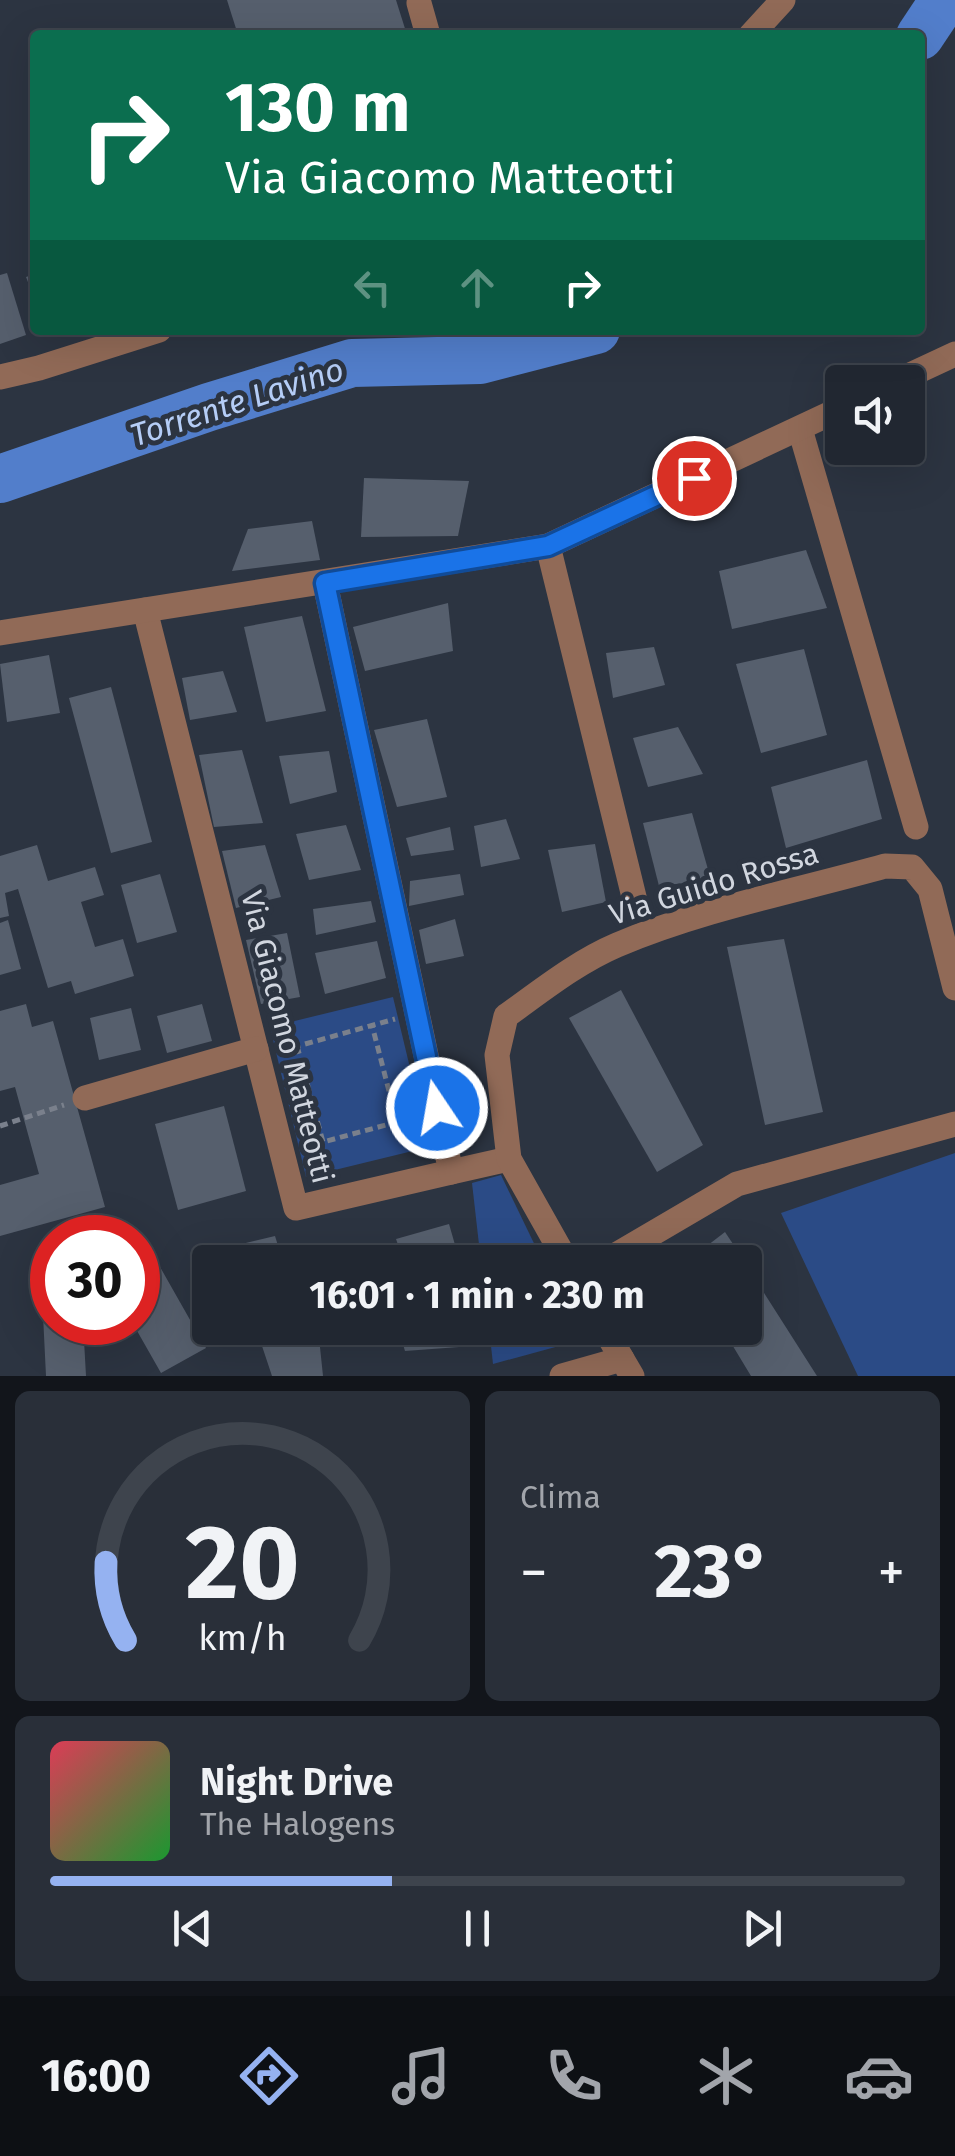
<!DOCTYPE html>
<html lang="it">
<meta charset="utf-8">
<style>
:root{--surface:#212731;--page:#292f39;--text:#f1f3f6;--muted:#a2a5ab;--line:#3e444d;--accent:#95b2f1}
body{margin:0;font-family:"Fira Sans",sans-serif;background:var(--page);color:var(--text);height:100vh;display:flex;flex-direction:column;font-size:38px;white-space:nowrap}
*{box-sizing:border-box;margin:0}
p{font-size:32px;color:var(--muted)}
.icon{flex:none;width:55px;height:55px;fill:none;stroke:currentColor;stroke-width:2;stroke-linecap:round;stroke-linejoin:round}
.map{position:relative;height:1376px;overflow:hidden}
.details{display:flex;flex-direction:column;gap:15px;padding:15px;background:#12151b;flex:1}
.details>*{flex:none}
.hud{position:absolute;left:30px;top:30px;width:895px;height:305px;border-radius:10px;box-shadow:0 10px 40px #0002,0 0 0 2px var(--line);background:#0b6e4f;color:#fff;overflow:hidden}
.controls{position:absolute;left:825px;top:365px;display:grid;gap:20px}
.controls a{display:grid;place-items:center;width:100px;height:100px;border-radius:10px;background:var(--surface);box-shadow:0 10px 40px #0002,0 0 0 2px var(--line);font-size:50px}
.speed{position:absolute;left:30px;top:1215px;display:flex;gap:20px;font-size:50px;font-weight:700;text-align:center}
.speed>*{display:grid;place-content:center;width:130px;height:130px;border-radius:50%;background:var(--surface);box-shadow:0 10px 40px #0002,0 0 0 2px var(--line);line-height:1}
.speed .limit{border:15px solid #d22;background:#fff;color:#111}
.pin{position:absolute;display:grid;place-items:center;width:85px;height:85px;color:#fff;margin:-42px;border:5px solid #fff;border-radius:50%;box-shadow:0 2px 10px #0007}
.me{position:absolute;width:110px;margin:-55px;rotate:348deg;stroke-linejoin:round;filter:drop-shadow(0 0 8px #0008)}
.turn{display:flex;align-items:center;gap:35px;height:210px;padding:0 30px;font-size:45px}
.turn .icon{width:130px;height:130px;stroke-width:2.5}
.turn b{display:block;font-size:70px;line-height:85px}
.lanes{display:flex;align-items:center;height:95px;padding:0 30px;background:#0003;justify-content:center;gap:50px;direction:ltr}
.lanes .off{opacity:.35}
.big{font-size:75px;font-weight:700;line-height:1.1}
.details .widget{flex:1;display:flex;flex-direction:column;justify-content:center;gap:15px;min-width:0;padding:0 35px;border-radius:15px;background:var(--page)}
.details .dial{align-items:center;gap:0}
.dial svg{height:260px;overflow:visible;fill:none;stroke:var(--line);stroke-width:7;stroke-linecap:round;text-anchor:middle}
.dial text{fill:var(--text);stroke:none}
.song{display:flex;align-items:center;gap:30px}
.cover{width:120px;height:120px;border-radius:15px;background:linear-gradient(135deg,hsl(350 70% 55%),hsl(130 70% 35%))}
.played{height:10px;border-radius:5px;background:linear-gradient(90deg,var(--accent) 40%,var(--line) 40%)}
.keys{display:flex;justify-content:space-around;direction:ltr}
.heat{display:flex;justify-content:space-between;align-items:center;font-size:55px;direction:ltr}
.details .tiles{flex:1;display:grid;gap:15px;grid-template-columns:1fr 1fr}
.widget:last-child{grid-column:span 2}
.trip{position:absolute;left:192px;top:1245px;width:570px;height:100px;border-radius:10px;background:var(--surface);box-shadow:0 10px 40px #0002,0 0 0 2px var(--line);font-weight:700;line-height:100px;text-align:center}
.tabs{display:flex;height:160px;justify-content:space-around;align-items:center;background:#0d1014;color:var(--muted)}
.tabs .icon{width:70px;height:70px}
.tabs .on{color:var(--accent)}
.tabs b{font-size:45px;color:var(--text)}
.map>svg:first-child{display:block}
.green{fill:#2b4b86}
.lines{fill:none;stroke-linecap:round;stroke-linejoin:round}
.river{stroke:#527ecb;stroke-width:48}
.building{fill:#565f6d}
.path{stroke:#7a808c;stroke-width:5;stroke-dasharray:8 5;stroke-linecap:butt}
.minor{stroke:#916a57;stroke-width:25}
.route-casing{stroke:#114b97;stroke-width:25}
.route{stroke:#1a73e8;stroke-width:18}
.labels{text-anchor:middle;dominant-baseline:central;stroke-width:10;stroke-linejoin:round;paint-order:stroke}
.street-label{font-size:30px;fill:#d1d6df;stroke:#2c3441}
.water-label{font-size:32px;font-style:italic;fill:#b5cdf6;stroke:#2c3441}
</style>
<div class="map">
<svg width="955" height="1376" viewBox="0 0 955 1376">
<rect width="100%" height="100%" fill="#2c3441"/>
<g class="green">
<path d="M393 997 429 1147 306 1177 270 1027Z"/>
<path d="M955 1153V1376H858L781 1213Z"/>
<path d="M501 1175 543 1262H481L472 1183Z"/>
<path d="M489 1328H575L581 1340 493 1364Z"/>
</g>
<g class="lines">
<g class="river">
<path d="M920 36 944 0"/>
<path d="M0 479 209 407 352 363 480 360 596 330"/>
</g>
</g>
<g class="building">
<path d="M227 0H396L407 35H238Z"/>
<path d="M7 273 26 335 0 344V275Z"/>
<path d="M35 274V300L26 277Z"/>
<path d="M364 478 469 481 458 536 361 537Z"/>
<path d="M312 521 320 560 232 571 248 529Z"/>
<path d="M806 550 827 608 732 629 719 571Z"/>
<path d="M448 603 453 651 365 671 353 627Z"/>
<path d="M302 616 326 711 266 722 244 627Z"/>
<path d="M654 647 665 685 613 698 606 653Z"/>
<path d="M804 649 827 735 761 753 736 664Z"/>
<path d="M49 655 60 713 7 722 0 664Z"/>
<path d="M223 671 237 712 190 720 182 678Z"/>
<path d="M111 687 152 842 111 853 69 698Z"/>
<path d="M427 719 447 797 397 807 374 730Z"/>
<path d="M678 727 703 774 648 787 633 738Z"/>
<path d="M242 750 263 823 214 827 199 755Z"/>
<path d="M329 751 337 792 290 804 279 756Z"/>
<path d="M867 760 882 819 786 848 771 787Z"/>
<path d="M692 813 711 880 659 886 643 823Z"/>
<path d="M506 819 520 859 481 867 474 826Z"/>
<path d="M346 825 361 870 309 880 296 834Z"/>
<path d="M450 827 454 850 411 856 406 838Z"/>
<path d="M595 844 606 902 562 912 548 850Z"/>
<path d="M37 845 48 881 95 867 104 895 81 902 95 947 123 939 134 976 75 994 71 981 48 988 18 889 5 893 9 916 0 918V856Z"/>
<path d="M265 845 281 897 236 908 222 851Z"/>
<path d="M160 874 177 932 137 943 121 885Z"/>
<path d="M460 874 464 895 409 906 410 881Z"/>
<path d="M371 901 376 922 316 935 313 909Z"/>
<path d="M455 919 464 956 426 964 419 930Z"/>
<path d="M8 920 21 969 0 975V923Z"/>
<path d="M287 933 300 997 261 1004 246 940Z"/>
<path d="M784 939 823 1112 765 1125 727 947Z"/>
<path d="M377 941 386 978 325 994 315 953Z"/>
<path d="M621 990 703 1145 657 1172 569 1018Z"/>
<path d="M26 1004 32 1027 53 1021 105 1207 0 1236V1185L39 1174 15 1087 0 1091V1011Z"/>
<path d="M202 1004 212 1041 167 1053 157 1016Z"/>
<path d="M131 1008 141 1050 99 1060 90 1018Z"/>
<path d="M224 1106 246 1191 178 1210 155 1124Z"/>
<path d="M449 1224 460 1262H404L396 1239Z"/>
<path d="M725 1232 745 1262H686Z"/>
<path d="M275 1236 283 1262H216L213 1251Z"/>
<path d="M147 1244 206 1348 161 1373 132 1322H138V1249Z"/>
<path d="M745 1263 817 1376H751L722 1328H745Z"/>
<path d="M52 1273V1322H83L86 1376H46L41 1274Z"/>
<path d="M256 1328H318L323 1376H272Z"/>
<path d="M398 1328H453L459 1347 405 1351Z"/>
</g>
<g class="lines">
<g class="path">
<path d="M297 1046 323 1142 397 1122 372 1025"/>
<path d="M280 1051 395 1019"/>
<path d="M0 1126 64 1105"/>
</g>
<g class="minor">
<path d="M419 3 428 35"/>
<path d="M751 35 783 0"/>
<path d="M0 377 39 368 159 330"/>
<path d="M895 382 955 354"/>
<path d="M800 429 916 827"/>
<path d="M548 546 636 905"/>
<path d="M145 610 296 1208 451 1172 325 583"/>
<path d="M0 633 548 546 842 408"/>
<path d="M85 1098 256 1049"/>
<path d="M451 1172 509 1159"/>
<path d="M567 1262 509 1159 497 1055 506 1016C541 991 577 962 617 945 702 909 796 891 885 866L912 867 930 889 955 988"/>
<path d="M604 1262 737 1184 955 1124"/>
<path d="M604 1328 622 1359"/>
<path d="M562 1376 622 1359 632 1376"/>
</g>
</g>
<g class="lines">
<defs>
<path id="route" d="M437 1108 325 583 548 546 694 478"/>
</defs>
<use href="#route" class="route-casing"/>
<use href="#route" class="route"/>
</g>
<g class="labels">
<g class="street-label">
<text transform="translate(714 884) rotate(-17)">Via Guido Rossa</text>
<text transform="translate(287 1037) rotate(76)">Via Giacomo Matteotti</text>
</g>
<g class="water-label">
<text transform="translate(237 402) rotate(-18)">Torrente Lavino</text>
</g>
</g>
</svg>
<div class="controls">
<a><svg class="icon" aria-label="sound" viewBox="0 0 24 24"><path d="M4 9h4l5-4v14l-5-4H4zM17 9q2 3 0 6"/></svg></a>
</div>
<div class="speed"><div class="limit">30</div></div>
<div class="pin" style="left:694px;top:478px;background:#d93025"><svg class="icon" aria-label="arrive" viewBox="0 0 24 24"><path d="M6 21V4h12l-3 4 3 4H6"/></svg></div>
<svg class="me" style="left:437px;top:1108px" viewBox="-20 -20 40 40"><circle r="17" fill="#1a73e8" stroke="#fff" stroke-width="3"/><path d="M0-11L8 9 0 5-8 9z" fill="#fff"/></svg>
<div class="trip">16:01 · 1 min · 230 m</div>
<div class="hud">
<div class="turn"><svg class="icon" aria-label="right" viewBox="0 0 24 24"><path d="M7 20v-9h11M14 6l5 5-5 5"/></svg><div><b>130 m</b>Via Giacomo Matteotti</div></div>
<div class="lanes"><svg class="icon off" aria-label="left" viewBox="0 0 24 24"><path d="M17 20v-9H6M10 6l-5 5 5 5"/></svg><svg class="icon off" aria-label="ahead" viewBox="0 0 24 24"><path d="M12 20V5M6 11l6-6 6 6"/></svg><svg class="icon" aria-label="right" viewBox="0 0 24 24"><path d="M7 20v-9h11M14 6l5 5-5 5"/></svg></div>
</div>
</div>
<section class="details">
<div class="tiles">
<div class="widget dial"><svg viewBox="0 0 100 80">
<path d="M14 69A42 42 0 1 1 86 69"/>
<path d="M14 69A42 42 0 0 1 8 45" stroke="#95b2f1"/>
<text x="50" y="56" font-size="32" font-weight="700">20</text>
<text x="50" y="72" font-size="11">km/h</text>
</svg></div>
<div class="widget"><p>Clima</p>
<div class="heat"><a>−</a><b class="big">23°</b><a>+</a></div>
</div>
<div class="widget">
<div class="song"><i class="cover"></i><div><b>Night Drive</b><p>The Halogens</p></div></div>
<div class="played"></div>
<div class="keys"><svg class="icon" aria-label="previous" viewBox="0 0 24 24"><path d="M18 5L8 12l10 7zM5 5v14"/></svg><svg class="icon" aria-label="pause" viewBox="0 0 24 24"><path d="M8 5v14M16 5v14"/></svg><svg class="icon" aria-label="next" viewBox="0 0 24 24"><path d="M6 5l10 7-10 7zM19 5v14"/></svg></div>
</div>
</div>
</section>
<nav class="tabs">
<b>16:00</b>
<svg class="icon on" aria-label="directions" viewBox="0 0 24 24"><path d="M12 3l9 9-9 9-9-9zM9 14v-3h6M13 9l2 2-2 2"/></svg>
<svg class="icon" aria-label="music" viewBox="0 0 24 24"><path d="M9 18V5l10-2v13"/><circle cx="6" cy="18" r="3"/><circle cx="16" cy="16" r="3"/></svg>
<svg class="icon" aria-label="phone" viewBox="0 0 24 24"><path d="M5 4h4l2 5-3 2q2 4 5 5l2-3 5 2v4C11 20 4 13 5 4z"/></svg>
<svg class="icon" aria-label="climate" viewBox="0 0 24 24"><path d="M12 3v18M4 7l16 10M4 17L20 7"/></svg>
<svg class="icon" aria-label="car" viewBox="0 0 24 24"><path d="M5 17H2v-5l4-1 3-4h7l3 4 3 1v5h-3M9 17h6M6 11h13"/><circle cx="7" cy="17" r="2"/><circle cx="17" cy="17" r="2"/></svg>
</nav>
